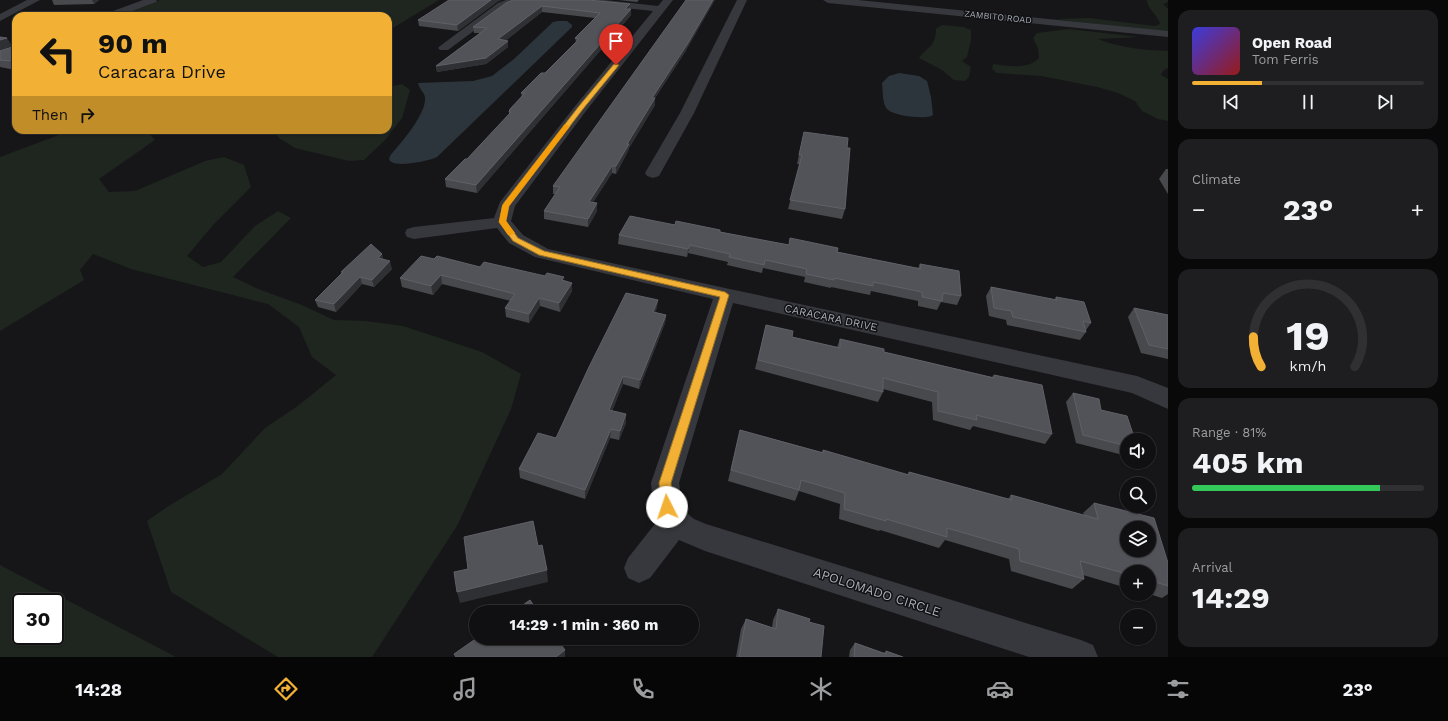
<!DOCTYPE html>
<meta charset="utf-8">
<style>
:root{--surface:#101012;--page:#1e1e20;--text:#f1f3f6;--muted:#9c9d9f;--line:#303032;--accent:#f2b134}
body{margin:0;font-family:"Work Sans",sans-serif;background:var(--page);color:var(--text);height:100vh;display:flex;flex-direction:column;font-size:15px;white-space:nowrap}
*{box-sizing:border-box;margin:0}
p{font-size:13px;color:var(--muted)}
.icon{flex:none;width:22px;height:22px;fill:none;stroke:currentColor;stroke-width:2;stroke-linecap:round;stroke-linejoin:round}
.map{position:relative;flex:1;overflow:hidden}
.details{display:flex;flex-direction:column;gap:10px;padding:10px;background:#09090a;width:280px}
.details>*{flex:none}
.banner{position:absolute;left:12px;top:12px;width:380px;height:122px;border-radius:12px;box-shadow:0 1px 3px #0004,0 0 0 1px var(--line);background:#f2b134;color:#111;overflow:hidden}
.fabs{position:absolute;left:1120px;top:433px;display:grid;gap:8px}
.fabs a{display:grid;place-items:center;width:36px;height:36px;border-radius:50%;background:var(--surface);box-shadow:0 1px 3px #0004,0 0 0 1px var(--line);font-size:20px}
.speed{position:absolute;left:12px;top:593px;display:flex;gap:8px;font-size:20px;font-weight:700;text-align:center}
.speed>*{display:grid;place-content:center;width:52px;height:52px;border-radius:50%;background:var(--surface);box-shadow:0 1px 3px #0004,0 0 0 1px var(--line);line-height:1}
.speed .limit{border:2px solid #111;border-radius:6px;background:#fff;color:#111}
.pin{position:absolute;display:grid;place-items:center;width:34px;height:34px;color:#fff;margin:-41px -17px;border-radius:50% 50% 50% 0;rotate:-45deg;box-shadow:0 0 4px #0007}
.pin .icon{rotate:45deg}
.me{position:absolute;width:44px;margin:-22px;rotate:356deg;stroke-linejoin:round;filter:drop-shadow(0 0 3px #0008)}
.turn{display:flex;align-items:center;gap:14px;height:84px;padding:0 20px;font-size:18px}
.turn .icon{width:52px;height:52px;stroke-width:2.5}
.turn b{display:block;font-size:28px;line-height:34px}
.then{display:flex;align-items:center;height:38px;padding:0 20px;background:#0003;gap:8px;font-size:15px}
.big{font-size:30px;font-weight:700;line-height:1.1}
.details .card{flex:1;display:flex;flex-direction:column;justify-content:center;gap:6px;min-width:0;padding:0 14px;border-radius:12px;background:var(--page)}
.details .dial{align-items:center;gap:0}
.dial svg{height:104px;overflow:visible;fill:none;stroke:var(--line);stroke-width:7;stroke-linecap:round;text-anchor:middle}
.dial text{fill:var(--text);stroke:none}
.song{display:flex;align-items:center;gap:12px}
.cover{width:48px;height:48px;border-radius:6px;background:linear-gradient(135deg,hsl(240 70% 55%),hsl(0 70% 35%))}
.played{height:4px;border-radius:2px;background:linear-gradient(90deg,var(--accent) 30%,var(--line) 30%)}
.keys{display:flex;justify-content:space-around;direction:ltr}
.heat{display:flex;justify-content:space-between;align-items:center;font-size:22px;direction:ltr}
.charge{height:6px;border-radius:3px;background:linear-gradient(90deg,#34c759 81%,var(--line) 0)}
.trip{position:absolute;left:469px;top:605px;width:230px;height:40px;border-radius:20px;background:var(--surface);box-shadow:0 1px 3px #0004,0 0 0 1px var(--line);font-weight:700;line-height:40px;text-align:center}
.menu{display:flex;height:64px;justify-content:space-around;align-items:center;background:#060607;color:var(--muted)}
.menu .icon{width:28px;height:28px}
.menu .active{color:var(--accent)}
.menu b{font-size:18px;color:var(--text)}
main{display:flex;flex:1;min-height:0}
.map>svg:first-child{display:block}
.green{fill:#1e261f;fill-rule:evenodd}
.water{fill:#2c353c}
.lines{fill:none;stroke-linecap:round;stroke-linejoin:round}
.minor{fill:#37383d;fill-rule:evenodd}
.wall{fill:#47494d}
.shaded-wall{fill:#2f3033}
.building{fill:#525359;stroke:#5f6168;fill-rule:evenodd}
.route{fill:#f2b134;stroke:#9d7322}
.slow{fill:#f59e0b}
.labels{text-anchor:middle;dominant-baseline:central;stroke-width:3;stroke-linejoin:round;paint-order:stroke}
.far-street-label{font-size:9px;fill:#a8adb8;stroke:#111113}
.street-label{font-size:11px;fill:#a8adb8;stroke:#111113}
.near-street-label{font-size:13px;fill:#a8adb8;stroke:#111113}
</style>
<main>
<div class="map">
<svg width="1168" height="657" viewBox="0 0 1168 657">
<rect width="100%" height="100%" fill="#161618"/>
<g class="green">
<path d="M160 0H439L388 31V16H120Z"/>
<path d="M1147 0H1168V2L1163 4 1168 9V33L1055 19 1089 18 1155 26 1160 24C1158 15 1147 9 1147 0Z"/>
<path d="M942 25 963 27 971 30V40L967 57 962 61 971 67 969 77 965 81 954 80 942 70 919 58C929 45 935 48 936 29Z"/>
<path d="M1069 29 1139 37 1098 39C1119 48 1146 50 1168 51V68L1164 70 1161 75 1168 79V121L1158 119 1142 111 1135 101 1118 93 1097 87 1041 76 997 73 992 69 993 64C1009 66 1027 70 1039 58L1038 48 1033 38 1037 33Z"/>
<path d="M402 84 410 90 402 118 385 140 364 160 349 161 295 148 279 138 273 130H388V87Z"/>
<path d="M75 130H143L147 131 155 140 99 179 109 192 135 191 205 161 224 157 244 165 251 187 213 225 187 256 203 267 221 262 255 226 278 211 291 218 233 277 258 289 302 305 334 320 366 321 403 326 482 352 521 374 511 409 457 526 372 657H278L171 592 147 521 167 507 222 474 265 428 299 405 336 375 312 357 299 327 268 304 131 269 93 254 80 270 84 280 0 331V157L67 132Z"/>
<path d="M0 565 176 657H0ZM21 602H55V636H21Z"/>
</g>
<g class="water">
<path d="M558 21H567L572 25V27L437 157C429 161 402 166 394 163 391 162 390 161 389 159L390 156C400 144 427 114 425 97 424 92 419 89 418 83L473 81 492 76 514 59 553 22Z"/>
<path d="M899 73 919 76 927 81 931 97 933 115C927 120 895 116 888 110 882 105 883 91 882 83L889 76Z"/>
</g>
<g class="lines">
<g class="minor">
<path d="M27 0H40L0 21V14Z"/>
<path d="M143 0H157L156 2 119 16H104L105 14Z"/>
<path d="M506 0H520L519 2 506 7 448 50H440L438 48 440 46 498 3Z"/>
<path d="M572 0H605L658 6 663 0H673L586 111 515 206 511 221 523 235 548 249 725 288 1137 376 1168 388V409L1132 393 733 303 679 483 683 510 694 519 706 524 1081 640 1093 645 1098 657H1029L705 551 679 540 650 578 639 583 628 578 624 568 628 558 658 520 653 506 651 483 713 299 535 257 509 243 497 228 414 239 407 237 405 233 407 229 414 227 494 218 500 202 576 105 653 11 577 3Z"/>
<path d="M737 0H747L694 113 659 176 653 178 647 176 645 173 680 113Z"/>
<path d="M823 0H858L1168 31V37L828 3Z"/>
</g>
</g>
<g class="wall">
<path d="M52 0H99L94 4 54 5Z"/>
<path d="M513 0 630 4V9L631 15 477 193 446 187 445 179 467 159 509 115V112L522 97 521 93 545 73 576 42 575 38 595 18 542 12 506 40 508 47 486 64 437 72 436 66 480 33H474L473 27Z"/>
<path d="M618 0H639L637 2Z"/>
<path d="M497 2 458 31 419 26 418 20Z"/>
<path d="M12 47 15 70 0 67V51Z"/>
<path d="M687 49 655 98V105L629 148 628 151 616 174 612 173 593 202 597 203V211L588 227 544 219V211L556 194H553V186Z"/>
<path d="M804 132 847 148 845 209 842 219 788 209 800 164H797Z"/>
<path d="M1166 169H1168V194L1159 179Z"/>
<path d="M675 225 720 230V232L788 245 837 252 918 268 920 264 961 296 957 305 941 302 937 310 918 306V301L871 291 870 295 831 287V288L804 282 805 277 763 268 762 273 727 265 728 262 688 253 687 257 618 244 619 235Z"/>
<path d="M434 259 565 281 572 291 560 312 540 306 529 323 506 317 505 308 511 301 442 284 433 295 402 287 400 278Z"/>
<path d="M383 260 392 269 374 287 362 284 336 312 318 307 315 300 342 273 341 272Z"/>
<path d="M991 287 1054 300 1056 297 1091 323 1086 330V332L1080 340 1007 325 1006 320 989 316 986 296Z"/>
<path d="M657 308 655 312 666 315 665 323 639 389 623 384 612 411 626 423 619 440 610 438 585 499 520 478 519 469 556 438Z"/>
<path d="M1134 308 1168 315V359L1141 353 1128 317Z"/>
<path d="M766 325 792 337 837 347 840 339 884 352 992 377 994 375 1052 434 1045 444 973 426 970 430 933 420 932 402 883 389V392L878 402 755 369Z"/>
<path d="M1073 393 1127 440V456L1076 443 1066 402Z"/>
<path d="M740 430 822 452 823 450 907 475 909 472 1008 499 1011 495 1084 515 1083 513 1094 503 1168 563V594L1162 598 1149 594V572H1127V588L1083 575 1084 579 1072 589 1011 571 1009 559 945 540 939 548 880 530 879 531 839 519 840 504 799 491 795 501 728 481Z"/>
<path d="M778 609 809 622 821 657H736L741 629 746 619 772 628 773 620Z"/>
<path d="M855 643 884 653 886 651 903 657H849L850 650Z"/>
</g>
<g class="shaded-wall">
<path d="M92 0H99L94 4Z"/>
<path d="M491 0H502L497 2 458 31 457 25Z"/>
<path d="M713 0H715L687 49 655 98V105L629 148 628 151 616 174V166L652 98Z"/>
<path d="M630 4 629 10 625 9Z"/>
<path d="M542 6V12L499 46 498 39Z"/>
<path d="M631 9V15L477 193 476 185Z"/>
<path d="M7 38 12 46 0 51V40Z"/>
<path d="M508 41V47L486 64 437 72 436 66Z"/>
<path d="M16 59V70H15L10 61Z"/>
<path d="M612 166V173L589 209V202Z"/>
<path d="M597 203V211L588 227V219Z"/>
<path d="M690 245 687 257 688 249Z"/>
<path d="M382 254 384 261 378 258Z"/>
<path d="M390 261 392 269 374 287 372 280Z"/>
<path d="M441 275 442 284 433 295 431 286Z"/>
<path d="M360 277 362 284 336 312 334 304Z"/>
<path d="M572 283V291L560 312 559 303Z"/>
<path d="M539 298 540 306 529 323V314Z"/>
<path d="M658 300 657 308 652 320 653 312Z"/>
<path d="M666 315 665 323 639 389 640 380Z"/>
<path d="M623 376V384L609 418V410Z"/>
<path d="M626 414V423L619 440 620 431Z"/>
<path d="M611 429 610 438 585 499V490Z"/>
<path d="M547 570 548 582 460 603 457 592Z"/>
<path d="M565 650V657H556Z"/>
</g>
<g class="building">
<path d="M449 0H491L457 25 418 20Z"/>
<path d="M513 0H588L630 4 625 9H631L476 185 445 179 465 159H467L511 112H509L510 109 525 93H521L541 73H545L579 39 575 38 600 13 542 6 498 39 508 41 486 58 436 66 487 28 473 27 506 3Z"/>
<path d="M686 0H713L688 43 652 98H655L627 144H629L616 166H612L589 202 597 203 588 219 544 211 560 187 553 186Z"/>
<path d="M0 37 7 38 0 40Z"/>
<path d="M13 39H16V59L10 61 0 60V51L12 47Z"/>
<path d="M804 132 848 138 847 148H850L845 209 790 200 802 155H799Z"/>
<path d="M630 216 675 225 676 221 720 230V232L789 245 790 238 838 248 837 252 921 269 920 264 959 271 961 296 943 293 942 301 922 297V292L873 282V286L834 278V280L806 274 807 269 765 260 764 265 729 257 730 254 690 245 688 249 619 235Z"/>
<path d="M371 244 382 254 378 258 390 261 372 280 360 277 334 304 315 300 343 272H341Z"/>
<path d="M421 256 434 259 437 256 480 267 484 262 545 276 547 273 564 277 562 280 572 283 559 303 539 298 529 314 505 308 515 294 441 275 431 286 400 278Z"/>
<path d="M991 287 1057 300 1056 297 1084 302 1091 323 1083 321 1086 332 1013 317 1011 311 994 308Z"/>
<path d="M626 293 658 300 653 312 666 315 640 380 623 376 609 410 626 414 620 431 611 429 585 490 519 469 538 433 556 438 589 367Z"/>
<path d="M1134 308 1168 315V349L1149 345Z"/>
<path d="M766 325 793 331 792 337 840 348V339L884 349V352L994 378V375L1042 385 1052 434 976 415 977 420 938 411V392L883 378V392L758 360Z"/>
<path d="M1073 393 1099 399 1101 410 1127 416 1135 440H1127V446L1083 435Z"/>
<path d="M740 430 823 453V450L909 475V472L1012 500 1011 495 1098 519 1094 503 1154 518 1168 563V586L1149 580V572H1127V574L1080 561 1084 579 1020 561 1019 549 947 528V537L886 519V521L844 509 845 493 801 480 799 490 731 470ZM1127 528H1149V550H1127Z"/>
<path d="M533 521 538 546 542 545 547 570 457 592 454 572 468 569 464 537Z"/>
<path d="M530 600 538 612H513Z"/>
<path d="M778 609 810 619 809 622 824 626 821 657H739L746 619 776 629Z"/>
<path d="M477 638H556L565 650 556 657H456L454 654Z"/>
<path d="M855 643 886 654V651L903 657H854Z"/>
</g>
<path class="route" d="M614 64 619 65 583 109 509 206 506 221 518 238 544 251 725 292 729 295 671 483 673 507 671 511 667 512 662 511 661 507 659 483 720 297 539 255 513 241 499 222 503 204 579 106Z"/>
<path class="slow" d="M565 124 570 126 509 206 506 221 515 233 511 235H508L499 222 502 206Z"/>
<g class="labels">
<g class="far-street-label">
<text transform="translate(998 17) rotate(6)">ZAMBITO ROAD</text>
</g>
<g class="street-label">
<text transform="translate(831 318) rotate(12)">CARACARA DRIVE</text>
</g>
<g class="near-street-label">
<text transform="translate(877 592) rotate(18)">APOLOMADO CIRCLE</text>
</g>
</g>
</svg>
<div class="fabs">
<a><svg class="icon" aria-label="sound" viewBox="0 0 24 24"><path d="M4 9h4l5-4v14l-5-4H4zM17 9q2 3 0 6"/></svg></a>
<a><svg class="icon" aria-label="search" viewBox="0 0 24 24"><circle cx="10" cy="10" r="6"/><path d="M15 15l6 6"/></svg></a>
<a><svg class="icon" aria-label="layers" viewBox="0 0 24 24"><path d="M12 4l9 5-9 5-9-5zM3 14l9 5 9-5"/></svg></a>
<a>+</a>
<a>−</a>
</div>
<div class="speed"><div class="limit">30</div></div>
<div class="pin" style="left:616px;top:65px;background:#d93025"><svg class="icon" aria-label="arrive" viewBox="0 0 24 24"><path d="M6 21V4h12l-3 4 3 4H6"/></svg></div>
<svg class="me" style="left:667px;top:507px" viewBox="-20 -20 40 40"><circle r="19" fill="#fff"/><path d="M0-13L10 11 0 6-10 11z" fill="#f2b134"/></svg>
<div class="trip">14:29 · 1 min · 360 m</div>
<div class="banner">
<div class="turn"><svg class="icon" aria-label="left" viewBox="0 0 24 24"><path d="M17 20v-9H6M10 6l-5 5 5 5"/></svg><div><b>90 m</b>Caracara Drive</div></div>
<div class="then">Then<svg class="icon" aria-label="right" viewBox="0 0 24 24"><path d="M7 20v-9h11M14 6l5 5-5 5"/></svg></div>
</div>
</div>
<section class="details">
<div class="card">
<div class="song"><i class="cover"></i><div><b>Open Road</b><p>Tom Ferris</p></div></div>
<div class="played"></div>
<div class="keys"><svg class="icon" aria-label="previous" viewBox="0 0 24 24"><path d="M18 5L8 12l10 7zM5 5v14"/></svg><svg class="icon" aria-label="pause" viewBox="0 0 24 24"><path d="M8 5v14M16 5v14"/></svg><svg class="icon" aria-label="next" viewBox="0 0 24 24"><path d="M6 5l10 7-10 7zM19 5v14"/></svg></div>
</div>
<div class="card"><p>Climate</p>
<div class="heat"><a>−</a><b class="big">23°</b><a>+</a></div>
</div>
<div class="card dial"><svg viewBox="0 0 100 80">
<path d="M14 69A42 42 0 1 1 86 69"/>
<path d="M14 69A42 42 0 0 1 8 46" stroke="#f2b134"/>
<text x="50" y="56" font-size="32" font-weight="700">19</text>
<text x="50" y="72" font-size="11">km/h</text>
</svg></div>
<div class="card"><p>Range · 81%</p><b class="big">405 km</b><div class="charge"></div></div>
<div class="card"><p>Arrival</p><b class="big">14:29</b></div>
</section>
</main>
<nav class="menu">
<b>14:28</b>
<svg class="icon active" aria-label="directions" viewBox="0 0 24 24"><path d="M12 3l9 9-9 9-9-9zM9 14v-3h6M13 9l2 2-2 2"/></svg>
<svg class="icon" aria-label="music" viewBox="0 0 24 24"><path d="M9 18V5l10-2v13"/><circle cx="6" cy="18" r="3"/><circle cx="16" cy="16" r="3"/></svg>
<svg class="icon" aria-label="phone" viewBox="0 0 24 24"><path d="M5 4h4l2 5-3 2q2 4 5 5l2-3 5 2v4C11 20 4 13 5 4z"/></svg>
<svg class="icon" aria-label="climate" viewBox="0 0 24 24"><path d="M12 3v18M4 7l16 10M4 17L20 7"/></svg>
<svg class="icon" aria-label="car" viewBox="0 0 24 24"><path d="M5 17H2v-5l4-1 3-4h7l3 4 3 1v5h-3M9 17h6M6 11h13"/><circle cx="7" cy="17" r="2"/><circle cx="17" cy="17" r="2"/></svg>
<svg class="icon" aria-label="filters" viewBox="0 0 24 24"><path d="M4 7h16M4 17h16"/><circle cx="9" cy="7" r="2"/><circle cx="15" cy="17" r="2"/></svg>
<b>23°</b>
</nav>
